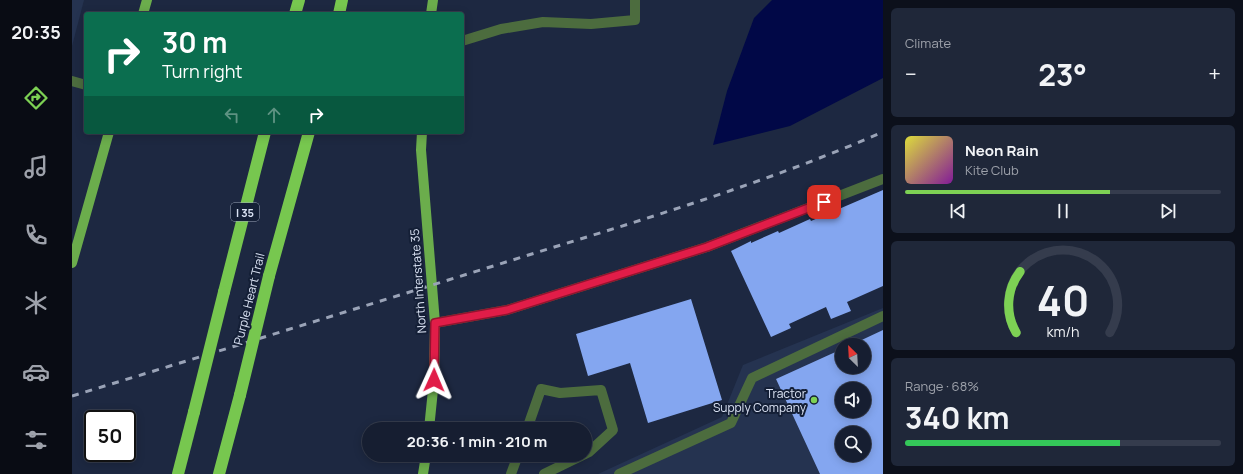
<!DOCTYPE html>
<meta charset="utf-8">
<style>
:root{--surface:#161e31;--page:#1f2739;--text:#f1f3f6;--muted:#9ea2ab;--line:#353c4d;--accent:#7dd154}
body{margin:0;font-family:Manrope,sans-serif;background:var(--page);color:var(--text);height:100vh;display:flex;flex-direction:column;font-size:15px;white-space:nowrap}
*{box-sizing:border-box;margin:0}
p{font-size:13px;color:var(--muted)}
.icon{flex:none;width:22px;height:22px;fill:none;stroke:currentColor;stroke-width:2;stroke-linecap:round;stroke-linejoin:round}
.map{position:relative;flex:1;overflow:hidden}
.drawer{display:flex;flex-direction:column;gap:8px;padding:8px;background:#0c101b;width:360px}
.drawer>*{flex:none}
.banner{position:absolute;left:12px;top:12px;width:380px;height:122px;border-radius:4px;box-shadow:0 2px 10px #0003,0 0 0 1px var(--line);background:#0b6e4f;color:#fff;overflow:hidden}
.needle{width:26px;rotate:336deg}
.fabs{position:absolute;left:763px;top:338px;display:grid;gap:8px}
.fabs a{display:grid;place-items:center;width:36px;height:36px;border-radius:50%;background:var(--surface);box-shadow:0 2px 10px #0003,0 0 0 1px var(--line);font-size:20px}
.speed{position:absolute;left:12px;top:410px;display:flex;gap:8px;font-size:20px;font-weight:700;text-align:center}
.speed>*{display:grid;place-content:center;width:52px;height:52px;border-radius:50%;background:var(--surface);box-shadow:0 2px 10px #0003,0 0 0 1px var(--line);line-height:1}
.speed .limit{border:2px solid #111;border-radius:6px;background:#fff;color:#111}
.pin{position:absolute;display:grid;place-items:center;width:34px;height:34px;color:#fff;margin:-17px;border-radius:8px;box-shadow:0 2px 6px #0006}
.me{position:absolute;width:44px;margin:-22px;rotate:1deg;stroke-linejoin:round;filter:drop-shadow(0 0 3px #0008)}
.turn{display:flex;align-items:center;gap:14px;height:84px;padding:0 12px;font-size:18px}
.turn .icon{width:52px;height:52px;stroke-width:2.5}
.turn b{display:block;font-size:28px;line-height:34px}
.lanes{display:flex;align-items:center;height:38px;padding:0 12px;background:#0003;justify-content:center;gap:20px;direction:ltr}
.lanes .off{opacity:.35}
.big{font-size:30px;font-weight:700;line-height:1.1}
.drawer .tile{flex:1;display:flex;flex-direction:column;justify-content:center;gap:6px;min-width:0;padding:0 14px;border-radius:6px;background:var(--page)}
.drawer .dial{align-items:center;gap:0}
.dial svg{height:104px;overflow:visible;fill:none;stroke:var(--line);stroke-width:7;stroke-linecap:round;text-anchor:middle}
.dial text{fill:var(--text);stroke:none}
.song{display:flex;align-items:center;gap:12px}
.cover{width:48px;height:48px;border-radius:6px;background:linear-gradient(135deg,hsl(60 70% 55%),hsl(290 70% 35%))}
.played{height:4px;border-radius:2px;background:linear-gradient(90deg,var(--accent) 65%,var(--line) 65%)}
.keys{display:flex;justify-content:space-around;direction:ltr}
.heat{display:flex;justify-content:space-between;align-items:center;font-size:22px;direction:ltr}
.charge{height:6px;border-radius:3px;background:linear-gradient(90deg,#34c759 68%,var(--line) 0)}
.trip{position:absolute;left:290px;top:422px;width:230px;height:40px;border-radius:20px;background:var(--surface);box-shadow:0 2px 10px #0003,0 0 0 1px var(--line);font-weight:700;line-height:40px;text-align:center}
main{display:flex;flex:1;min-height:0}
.tab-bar{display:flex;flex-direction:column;width:72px;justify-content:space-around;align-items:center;background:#090c14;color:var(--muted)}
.tab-bar .icon{width:28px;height:28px}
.tab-bar .on{color:var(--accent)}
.tab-bar b{font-size:18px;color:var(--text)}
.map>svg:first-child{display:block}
.built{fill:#253350;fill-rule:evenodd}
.water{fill:#010847}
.building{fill:#84a6f0;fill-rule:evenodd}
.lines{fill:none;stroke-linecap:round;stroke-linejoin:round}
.minor{stroke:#4c6c3e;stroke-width:10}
.major{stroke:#6bad4c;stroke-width:10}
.highway{stroke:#77c74f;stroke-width:12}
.rail{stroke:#9aa3b7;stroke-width:3;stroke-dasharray:7 7;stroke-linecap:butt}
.highway-bridge{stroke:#77c74f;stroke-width:12}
.route-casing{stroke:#92132f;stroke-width:10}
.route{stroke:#e11d48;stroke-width:7}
.poi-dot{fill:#7dd154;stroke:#141f36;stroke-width:1.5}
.labels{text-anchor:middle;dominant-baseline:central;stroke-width:4;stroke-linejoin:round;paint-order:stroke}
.shield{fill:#141f36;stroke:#9fa8bb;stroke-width:1}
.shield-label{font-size:11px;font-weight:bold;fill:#dbe3f4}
.street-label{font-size:12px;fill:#dbe3f4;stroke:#141f36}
.poi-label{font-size:12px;fill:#dbe3f4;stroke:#141f36;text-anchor:end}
</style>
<main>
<nav class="tab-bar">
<b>20:35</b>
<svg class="icon on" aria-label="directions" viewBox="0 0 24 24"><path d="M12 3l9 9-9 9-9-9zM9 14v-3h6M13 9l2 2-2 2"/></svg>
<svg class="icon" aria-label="music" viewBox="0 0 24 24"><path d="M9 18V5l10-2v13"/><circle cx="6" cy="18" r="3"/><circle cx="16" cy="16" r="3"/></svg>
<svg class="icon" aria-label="phone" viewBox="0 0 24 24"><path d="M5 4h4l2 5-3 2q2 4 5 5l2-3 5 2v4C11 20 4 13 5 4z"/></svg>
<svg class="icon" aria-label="climate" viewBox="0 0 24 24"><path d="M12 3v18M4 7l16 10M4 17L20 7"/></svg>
<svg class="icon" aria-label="car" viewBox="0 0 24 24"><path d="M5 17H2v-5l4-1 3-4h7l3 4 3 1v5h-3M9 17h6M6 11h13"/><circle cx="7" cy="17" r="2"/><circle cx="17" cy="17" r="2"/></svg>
<svg class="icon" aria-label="filters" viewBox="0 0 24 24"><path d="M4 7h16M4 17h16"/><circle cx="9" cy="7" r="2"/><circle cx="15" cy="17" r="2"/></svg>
</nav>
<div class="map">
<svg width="811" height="474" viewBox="0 0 811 474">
<rect width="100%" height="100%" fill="#1d2841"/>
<g class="built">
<path d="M0 0H12L0 46Z"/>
<path d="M811 308V474H526L650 417 671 365ZM770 345H792V367H770ZM770 389H792V411H770ZM770 433H792V455H770Z"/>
</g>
<path class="water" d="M700 0H811V78L718 126 641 145 655 91 682 18Z"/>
<g class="building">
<path d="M811 190V286L775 302 779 311 759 319 754 307 717 324 719 328 699 337 659 251 679 241V243L706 231 707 233 738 219 739 221Z"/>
<path d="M619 299 650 400 576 423 558 363 516 376 504 334Z"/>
<path d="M811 330V474H748L704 379 770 349V367H792V345H779ZM770 389H792V411H770ZM770 433H792V455H770Z"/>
</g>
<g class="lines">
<g class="minor">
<path d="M390 41 429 29 471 22 519 24 563 20V0"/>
<path d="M0 81 14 85"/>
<path d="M363 323 435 310 635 247 811 179"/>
<path d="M455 429 469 389 488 393 529 390 541 430 517 452 513 454"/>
<path d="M439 474 446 455"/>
<path d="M472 474 511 455"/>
<path d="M547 474 659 423 680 378 811 316"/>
</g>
<g class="major">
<path d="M71 14 75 0"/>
<path d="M359 14 361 0"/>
<path d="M350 132 349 150 363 323 362 380 357 429"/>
<path d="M0 263 37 132"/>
<path d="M351 474 354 455"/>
</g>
<g class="highway">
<path d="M223 14 227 0"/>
<path d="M267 14 270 0"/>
<path d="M197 276 237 132"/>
<path d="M152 292 193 132"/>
<path d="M106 474 122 412"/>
<path d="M147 474 168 395"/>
</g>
<path class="rail" d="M0 396C154 349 309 301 463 253 580 217 698 181 811 132"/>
<g class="highway-bridge">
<path d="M168 395 197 276"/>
<path d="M122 412 152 292"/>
</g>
</g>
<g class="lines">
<defs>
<path id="route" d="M362 380 363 323 435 310 635 247 752 202"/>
</defs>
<use href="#route" class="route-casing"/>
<use href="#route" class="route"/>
</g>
<circle class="poi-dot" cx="742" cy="400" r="4"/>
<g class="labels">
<rect class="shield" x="159" y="203" width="28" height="18" rx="3"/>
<g class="shield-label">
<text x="173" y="212">I 35</text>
</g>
<g class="street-label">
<text transform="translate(346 281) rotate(-94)">North Interstate 35</text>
<text transform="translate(177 299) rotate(-76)">Purple Heart Trail</text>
</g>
<g class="poi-label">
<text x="734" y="393">Tractor<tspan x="734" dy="14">Supply Company</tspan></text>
</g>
</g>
</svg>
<div class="fabs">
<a><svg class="needle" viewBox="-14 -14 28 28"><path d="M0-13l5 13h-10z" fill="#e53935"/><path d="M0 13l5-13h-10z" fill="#9ea2ab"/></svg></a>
<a><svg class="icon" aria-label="sound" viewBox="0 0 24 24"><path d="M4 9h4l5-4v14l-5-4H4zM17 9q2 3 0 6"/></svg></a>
<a><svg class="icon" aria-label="search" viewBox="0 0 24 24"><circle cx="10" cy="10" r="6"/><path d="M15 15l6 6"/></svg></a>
</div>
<div class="speed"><div class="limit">50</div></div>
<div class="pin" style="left:752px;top:202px;background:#d93025"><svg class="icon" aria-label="arrive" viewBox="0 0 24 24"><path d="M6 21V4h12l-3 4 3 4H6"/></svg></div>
<svg class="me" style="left:362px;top:380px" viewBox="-20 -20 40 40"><path d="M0-17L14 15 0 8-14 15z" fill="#e11d48" stroke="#fff" stroke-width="4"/></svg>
<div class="trip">20:36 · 1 min · 210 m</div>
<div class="banner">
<div class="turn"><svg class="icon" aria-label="right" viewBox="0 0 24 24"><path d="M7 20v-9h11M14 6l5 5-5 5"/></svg><div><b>30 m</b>Turn right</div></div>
<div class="lanes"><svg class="icon off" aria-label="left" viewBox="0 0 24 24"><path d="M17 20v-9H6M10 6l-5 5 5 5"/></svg><svg class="icon off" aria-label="ahead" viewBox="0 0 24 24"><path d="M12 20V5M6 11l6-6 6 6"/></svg><svg class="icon" aria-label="right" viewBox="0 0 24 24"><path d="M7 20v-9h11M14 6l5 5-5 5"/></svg></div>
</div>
</div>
<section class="drawer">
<div class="tile"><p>Climate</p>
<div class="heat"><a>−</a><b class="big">23°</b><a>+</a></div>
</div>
<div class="tile">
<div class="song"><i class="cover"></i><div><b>Neon Rain</b><p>Kite Club</p></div></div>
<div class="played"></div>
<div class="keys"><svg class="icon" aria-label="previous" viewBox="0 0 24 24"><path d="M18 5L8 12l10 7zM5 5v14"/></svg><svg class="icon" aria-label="pause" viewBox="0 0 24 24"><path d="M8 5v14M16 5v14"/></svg><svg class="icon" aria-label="next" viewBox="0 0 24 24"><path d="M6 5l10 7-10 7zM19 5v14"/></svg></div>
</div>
<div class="tile dial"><svg viewBox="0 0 100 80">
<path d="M14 69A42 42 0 1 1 86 69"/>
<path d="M14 69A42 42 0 0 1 17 22" stroke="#7dd154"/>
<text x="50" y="56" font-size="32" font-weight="700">40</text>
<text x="50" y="72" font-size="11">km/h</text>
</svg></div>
<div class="tile"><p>Range · 68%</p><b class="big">340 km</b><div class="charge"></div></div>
</section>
</main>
